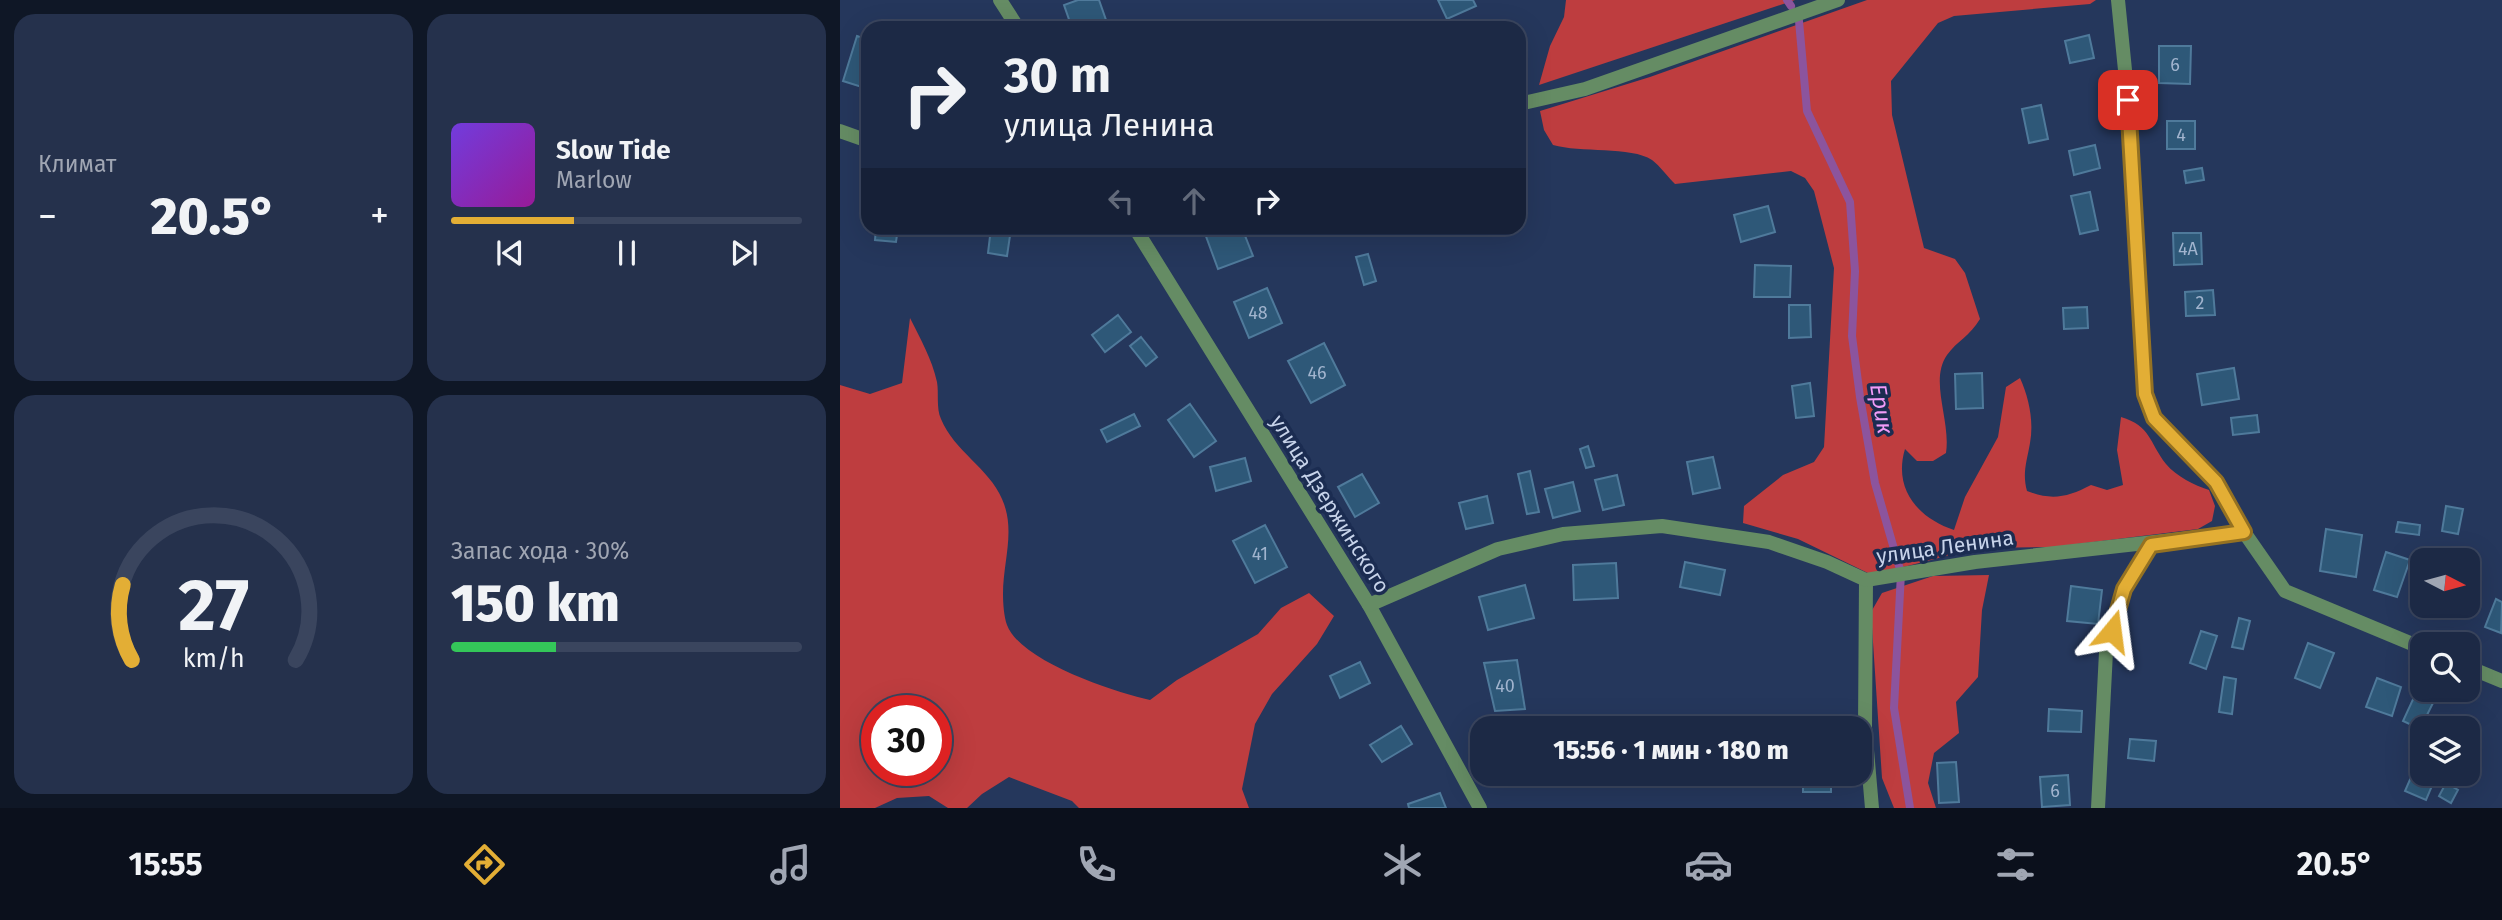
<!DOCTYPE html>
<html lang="ru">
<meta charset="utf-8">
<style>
:root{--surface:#1c2945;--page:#25314c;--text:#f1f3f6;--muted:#a0a6b3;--line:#3a455e;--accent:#e3ae35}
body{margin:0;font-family:"Fira Sans",sans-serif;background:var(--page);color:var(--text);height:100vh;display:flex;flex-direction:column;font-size:26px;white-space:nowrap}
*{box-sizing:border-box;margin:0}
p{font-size:23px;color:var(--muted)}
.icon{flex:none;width:38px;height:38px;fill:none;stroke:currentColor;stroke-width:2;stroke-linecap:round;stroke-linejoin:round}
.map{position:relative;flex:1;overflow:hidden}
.details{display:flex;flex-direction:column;gap:14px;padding:14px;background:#0f1726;width:840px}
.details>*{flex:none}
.top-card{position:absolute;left:21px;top:21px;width:665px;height:214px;border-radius:21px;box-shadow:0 7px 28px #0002,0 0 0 2px var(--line);background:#1c2945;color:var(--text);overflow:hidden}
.needle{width:46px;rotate:96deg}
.tools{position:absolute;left:1570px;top:548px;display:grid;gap:14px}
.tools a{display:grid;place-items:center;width:70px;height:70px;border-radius:14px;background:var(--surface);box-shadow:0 7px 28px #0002,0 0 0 2px var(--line);font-size:35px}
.speed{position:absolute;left:21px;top:695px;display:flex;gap:14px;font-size:35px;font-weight:700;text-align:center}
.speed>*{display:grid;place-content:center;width:91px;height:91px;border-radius:50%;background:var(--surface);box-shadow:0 7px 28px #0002,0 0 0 2px var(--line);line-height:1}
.speed .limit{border:10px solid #d22;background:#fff;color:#111}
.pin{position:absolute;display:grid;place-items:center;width:60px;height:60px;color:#fff;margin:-30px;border-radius:14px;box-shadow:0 4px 10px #0006}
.me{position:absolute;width:77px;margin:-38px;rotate:16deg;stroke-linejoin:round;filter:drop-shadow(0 0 5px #0008)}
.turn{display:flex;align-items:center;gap:24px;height:147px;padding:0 28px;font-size:32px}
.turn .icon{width:91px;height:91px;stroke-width:2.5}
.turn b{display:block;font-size:49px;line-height:60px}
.lanes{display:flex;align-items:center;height:66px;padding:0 28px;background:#0003;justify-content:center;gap:35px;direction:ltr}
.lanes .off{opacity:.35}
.big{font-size:52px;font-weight:800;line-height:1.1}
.details .widget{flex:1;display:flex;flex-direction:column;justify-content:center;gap:10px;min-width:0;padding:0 24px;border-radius:21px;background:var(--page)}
.details .dial{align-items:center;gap:0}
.dial svg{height:182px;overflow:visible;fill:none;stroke:var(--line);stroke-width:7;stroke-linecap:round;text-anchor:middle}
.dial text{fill:var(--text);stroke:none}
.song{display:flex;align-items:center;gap:21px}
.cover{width:84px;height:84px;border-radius:10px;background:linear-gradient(135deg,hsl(260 70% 55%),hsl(300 70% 35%))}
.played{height:7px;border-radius:4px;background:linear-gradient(90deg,var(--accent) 35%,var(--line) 35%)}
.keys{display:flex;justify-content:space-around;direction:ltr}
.heat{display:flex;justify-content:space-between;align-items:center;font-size:38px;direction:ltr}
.charge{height:10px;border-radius:5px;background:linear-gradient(90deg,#34c759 30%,var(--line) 0)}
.details .tiles{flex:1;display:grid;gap:14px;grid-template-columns:repeat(2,1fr)}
.trip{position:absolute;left:630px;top:716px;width:402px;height:70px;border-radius:21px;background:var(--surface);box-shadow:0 7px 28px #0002,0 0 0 2px var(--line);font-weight:800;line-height:70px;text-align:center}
.tab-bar{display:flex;height:112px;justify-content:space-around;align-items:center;background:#0b101c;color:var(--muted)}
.tab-bar .icon{width:49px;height:49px}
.tab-bar .selected{color:var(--accent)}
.tab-bar b{font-size:32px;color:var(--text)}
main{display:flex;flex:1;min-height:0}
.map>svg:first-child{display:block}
.forest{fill:#be3d3f;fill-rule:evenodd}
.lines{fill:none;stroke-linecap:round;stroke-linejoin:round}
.stream{stroke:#8c549d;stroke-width:8}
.building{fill:#2e5878;stroke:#4f7a9b;stroke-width:2}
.minor{stroke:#658c64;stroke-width:14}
.route-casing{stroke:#947122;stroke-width:18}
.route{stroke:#e3ae35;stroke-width:12}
.labels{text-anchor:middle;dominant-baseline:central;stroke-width:7;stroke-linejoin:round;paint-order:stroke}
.number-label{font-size:18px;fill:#a1b4ce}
.street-label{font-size:21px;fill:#c7d3ea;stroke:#1b2c51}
.water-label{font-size:23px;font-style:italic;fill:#f09bf8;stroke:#1b2c51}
</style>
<main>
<section class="details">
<div class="tiles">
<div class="widget"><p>Климат</p>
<div class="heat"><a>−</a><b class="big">20.5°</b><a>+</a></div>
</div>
<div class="widget">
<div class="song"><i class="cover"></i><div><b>Slow Tide</b><p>Marlow</p></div></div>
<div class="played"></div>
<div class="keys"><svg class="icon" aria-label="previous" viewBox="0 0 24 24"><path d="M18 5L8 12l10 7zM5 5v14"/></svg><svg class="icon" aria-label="pause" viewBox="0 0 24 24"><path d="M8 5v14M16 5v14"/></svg><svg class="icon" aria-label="next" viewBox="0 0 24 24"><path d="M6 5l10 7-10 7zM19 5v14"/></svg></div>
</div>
<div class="widget dial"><svg viewBox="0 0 100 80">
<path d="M14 69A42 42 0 1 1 86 69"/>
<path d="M14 69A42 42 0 0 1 10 36" stroke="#e3ae35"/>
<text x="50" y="56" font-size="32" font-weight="700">27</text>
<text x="50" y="72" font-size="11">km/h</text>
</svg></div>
<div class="widget"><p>Запас хода · 30%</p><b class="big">150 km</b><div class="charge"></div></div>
</div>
</section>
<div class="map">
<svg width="1662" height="808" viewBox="0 0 1662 808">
<rect width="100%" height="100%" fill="#25375c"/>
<g class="forest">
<path d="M726 0H955L699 85 710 46 724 17Z"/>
<path d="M1027 0H1256L1250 4 1114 16 1098 23 1051 81 1052 115 1084 248 1115 259 1125 273 1140 319C1130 336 1117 341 1107 355 1089 381 1111 420 1106 453L1093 461H1077L1065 449C1053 489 1078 518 1114 530L1125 497 1158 437 1166 387 1180 378C1189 398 1194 421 1190 443 1187 461 1182 473 1187 491 1212 501 1228 497 1251 485L1267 490 1283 485 1277 450 1281 417C1311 426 1309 442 1326 464 1337 477 1354 485 1369 490L1375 506 1372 521 1358 529 1213 547 1138 548 1032 575 958 539 903 523 904 506 943 475 974 462 984 447 994 268 974 191 965 178 951 171 835 184C828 177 820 166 812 160 791 146 740 153 713 145L704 130 700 111 810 77Z"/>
<path d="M70 318C80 338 92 359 97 382 99 393 96 408 101 419 114 451 149 468 162 499 176 530 163 561 163 594 163 603 164 617 167 625 180 661 276 693 310 700L337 680 418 634 441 608 469 593 494 616 477 644 432 694 415 724 402 789 409 808H239L232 801 169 777 142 794 127 808H108L89 796 57 798 35 808H0V385L30 394 62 383ZM37 710H96V770H37Z"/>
<path d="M1149 575 1142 610 1138 677 1116 702 1119 733 1094 753 1088 783 1096 808H1054L1042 778 1031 612 1042 593 1093 576Z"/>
</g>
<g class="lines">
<g class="stream">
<path d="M947 0 951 6"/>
<path d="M959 21 967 111 1010 202 1015 271 1012 336 1020 397 1035 483 1061 573 1054 708 1070 808"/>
</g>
</g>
<g class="building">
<path d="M238 0H259L266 20 243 28H232L224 5Z"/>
<path d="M598 0H633L636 6 607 19Z"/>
<path d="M1249 35 1254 58 1230 63 1225 41Z"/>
<path d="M17 36 28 40V89L3 81Z"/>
<path d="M1319 46H1351L1350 84 1319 83Z"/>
<path d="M1201 105 1208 139 1189 143 1182 109Z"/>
<rect x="1327" y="121" width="28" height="28"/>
<path d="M1255 145 1260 168 1234 175 1229 151Z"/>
<path d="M1362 168 1364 180 1346 183 1344 171Z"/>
<path d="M1250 192 1258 230 1240 234 1231 196Z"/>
<path d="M928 206 935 232 901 242 894 215Z"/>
<path d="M36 228H58L56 242 35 240Z"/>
<path d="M151 228 171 229 167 256 148 253Z"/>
<path d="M374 228H402L413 256 378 269 364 231Z"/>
<path d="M1333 233H1361L1362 264 1334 265Z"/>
<path d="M528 254 536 281 524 285 516 257Z"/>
<path d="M915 265 951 266 950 297H914Z"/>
<path d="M427 288 442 323 409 338 394 302Z"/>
<path d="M1373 290 1375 315 1346 316 1345 292Z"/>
<path d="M949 305H970L971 337 949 338Z"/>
<path d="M1247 307 1248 328 1224 329 1223 308Z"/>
<path d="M278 315 291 332 265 352 252 335Z"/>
<path d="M301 337 317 357 306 366 290 346Z"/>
<path d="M484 343 505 385 471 403 448 361Z"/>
<path d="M1394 368 1399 399 1362 405 1357 374Z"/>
<path d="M1142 373 1143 408 1116 409 1115 374Z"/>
<path d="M970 383 974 416 956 418 952 386Z"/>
<path d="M350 404 376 441 354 457 328 420Z"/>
<path d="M294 414 300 426 267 442 261 430Z"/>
<path d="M1417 415 1419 432 1393 435 1391 418Z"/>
<path d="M748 446 754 466 746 468 740 449Z"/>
<path d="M873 457 880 488 853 494 847 462Z"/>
<path d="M405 458 411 481 376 491 370 467Z"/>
<path d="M690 471 699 512 687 514 678 474Z"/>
<path d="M522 474 539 503 515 517 498 487Z"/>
<path d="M777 475 784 505 763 510 755 480Z"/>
<path d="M733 482 740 511 713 518 705 489Z"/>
<path d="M647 496 653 523 626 529 619 503Z"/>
<path d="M1606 506 1623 509 1618 534 1602 531Z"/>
<path d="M1558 522 1580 525 1579 535 1556 532Z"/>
<path d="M425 525 447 567 415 583 393 541Z"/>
<path d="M1486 529 1522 535 1516 577 1480 571Z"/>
<path d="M1546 552 1570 560 1557 597 1534 590Z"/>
<path d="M845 562 885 570 880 595 840 587Z"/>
<path d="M776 563 778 598 734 600 733 565Z"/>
<path d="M685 585 694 618 648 630 639 597Z"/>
<path d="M1231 586 1262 590 1258 624 1227 621Z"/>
<path d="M1656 599 1662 602 1661 633 1645 627Z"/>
<path d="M1399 618 1410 621 1403 649 1392 647Z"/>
<path d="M1361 631 1377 636 1366 669 1350 663Z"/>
<path d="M1468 643 1494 653 1480 688 1455 678Z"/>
<path d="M677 660 685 709 655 711 644 663Z"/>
<path d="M520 662 530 683 500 698 490 676Z"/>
<path d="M1384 677 1396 679 1392 714 1379 712Z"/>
<path d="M1537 678 1561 687 1552 716 1526 707Z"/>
<path d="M1575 695 1593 703 1580 729 1563 721Z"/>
<path d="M1209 709 1242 711 1241 732 1208 731Z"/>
<path d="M561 726 572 744 542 762 530 745Z"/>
<path d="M1290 739 1316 741 1314 761 1288 758Z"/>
<path d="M1579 759 1582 760V774H1597L1586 800 1565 791Z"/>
<path d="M1116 762 1119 802 1099 803 1097 763Z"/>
<rect x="963" y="774" width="28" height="18"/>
<path d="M1228 775 1230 805 1202 807 1200 777Z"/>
<path d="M1606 783 1618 790 1611 803 1599 796Z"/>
<path d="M600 793 606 808H569L568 804Z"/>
</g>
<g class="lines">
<g class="minor">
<path d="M160 0 178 28"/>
<path d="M1278 0 1288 100 1305 394 1314 418 1376 482 1404 532 1445 591 1582 648"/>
<path d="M679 104 745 89 998 0"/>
<path d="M0 131 28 141"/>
<path d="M295 228 529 605 640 808"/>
<path d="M1026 580 1025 727 1032 808"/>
<path d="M529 605 658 549 723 534 822 526 929 542 987 562 1026 580 1135 562 1404 532"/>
<path d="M1628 667 1662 681"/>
<path d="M1258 808 1266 652 1284 589 1311 545"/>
</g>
</g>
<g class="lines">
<defs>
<path id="route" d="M1272 631 1284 589 1311 545 1404 532 1376 482 1314 418 1305 394 1288 100"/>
</defs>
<use href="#route" class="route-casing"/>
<use href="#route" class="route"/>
</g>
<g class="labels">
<g class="number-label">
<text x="1335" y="65">6</text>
<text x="1341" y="135">4</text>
<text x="1348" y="249">4А</text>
<text x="1360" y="303">2</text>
<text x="418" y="313">48</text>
<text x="477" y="373">46</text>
<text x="420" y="554">41</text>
<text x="665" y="686">40</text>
<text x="1215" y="791">6</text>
</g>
<g class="street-label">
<text transform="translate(490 504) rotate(58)">улица Дзержинского</text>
<text transform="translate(1105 547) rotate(-8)">улица Ленина</text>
</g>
<g class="water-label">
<text transform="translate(1042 409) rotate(81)">Ерик</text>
</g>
</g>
</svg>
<div class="tools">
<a><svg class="needle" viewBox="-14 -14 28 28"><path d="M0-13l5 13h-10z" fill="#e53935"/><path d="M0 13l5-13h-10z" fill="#a0a6b3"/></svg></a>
<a><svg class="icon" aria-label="search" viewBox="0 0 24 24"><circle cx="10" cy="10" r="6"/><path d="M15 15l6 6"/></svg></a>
<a><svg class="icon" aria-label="layers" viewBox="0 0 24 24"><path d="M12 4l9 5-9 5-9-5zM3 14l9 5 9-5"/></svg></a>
</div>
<div class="speed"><div class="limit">30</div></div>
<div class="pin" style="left:1288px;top:100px;background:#d93025"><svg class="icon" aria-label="arrive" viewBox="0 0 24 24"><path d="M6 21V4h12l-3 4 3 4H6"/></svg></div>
<svg class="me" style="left:1272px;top:631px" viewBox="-20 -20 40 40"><path d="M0-17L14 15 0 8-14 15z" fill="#e3ae35" stroke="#fff" stroke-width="4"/></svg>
<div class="trip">15:56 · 1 мин · 180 m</div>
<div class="top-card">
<div class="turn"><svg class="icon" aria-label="right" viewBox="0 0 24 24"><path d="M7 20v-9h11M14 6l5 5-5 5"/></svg><div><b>30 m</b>улица Ленина</div></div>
<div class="lanes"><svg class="icon off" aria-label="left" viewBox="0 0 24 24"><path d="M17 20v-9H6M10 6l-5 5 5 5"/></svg><svg class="icon off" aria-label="ahead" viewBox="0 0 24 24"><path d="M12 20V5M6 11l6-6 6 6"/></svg><svg class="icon" aria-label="right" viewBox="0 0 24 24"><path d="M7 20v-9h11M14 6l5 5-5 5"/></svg></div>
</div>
</div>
</main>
<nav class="tab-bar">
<b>15:55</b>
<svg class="icon selected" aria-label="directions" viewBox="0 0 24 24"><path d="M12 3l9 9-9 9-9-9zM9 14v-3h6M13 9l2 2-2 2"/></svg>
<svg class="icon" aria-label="music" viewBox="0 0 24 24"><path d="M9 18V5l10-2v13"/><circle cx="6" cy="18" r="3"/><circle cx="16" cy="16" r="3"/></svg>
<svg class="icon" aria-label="phone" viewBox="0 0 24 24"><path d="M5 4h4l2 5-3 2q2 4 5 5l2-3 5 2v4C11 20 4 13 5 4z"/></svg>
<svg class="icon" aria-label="climate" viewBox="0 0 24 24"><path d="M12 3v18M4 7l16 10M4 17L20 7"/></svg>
<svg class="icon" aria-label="car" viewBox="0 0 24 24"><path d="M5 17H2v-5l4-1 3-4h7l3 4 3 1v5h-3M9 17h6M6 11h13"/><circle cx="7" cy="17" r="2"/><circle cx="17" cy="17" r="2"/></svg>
<svg class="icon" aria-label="filters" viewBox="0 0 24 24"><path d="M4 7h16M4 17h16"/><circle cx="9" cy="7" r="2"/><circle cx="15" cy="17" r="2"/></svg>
<b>20.5°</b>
</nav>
